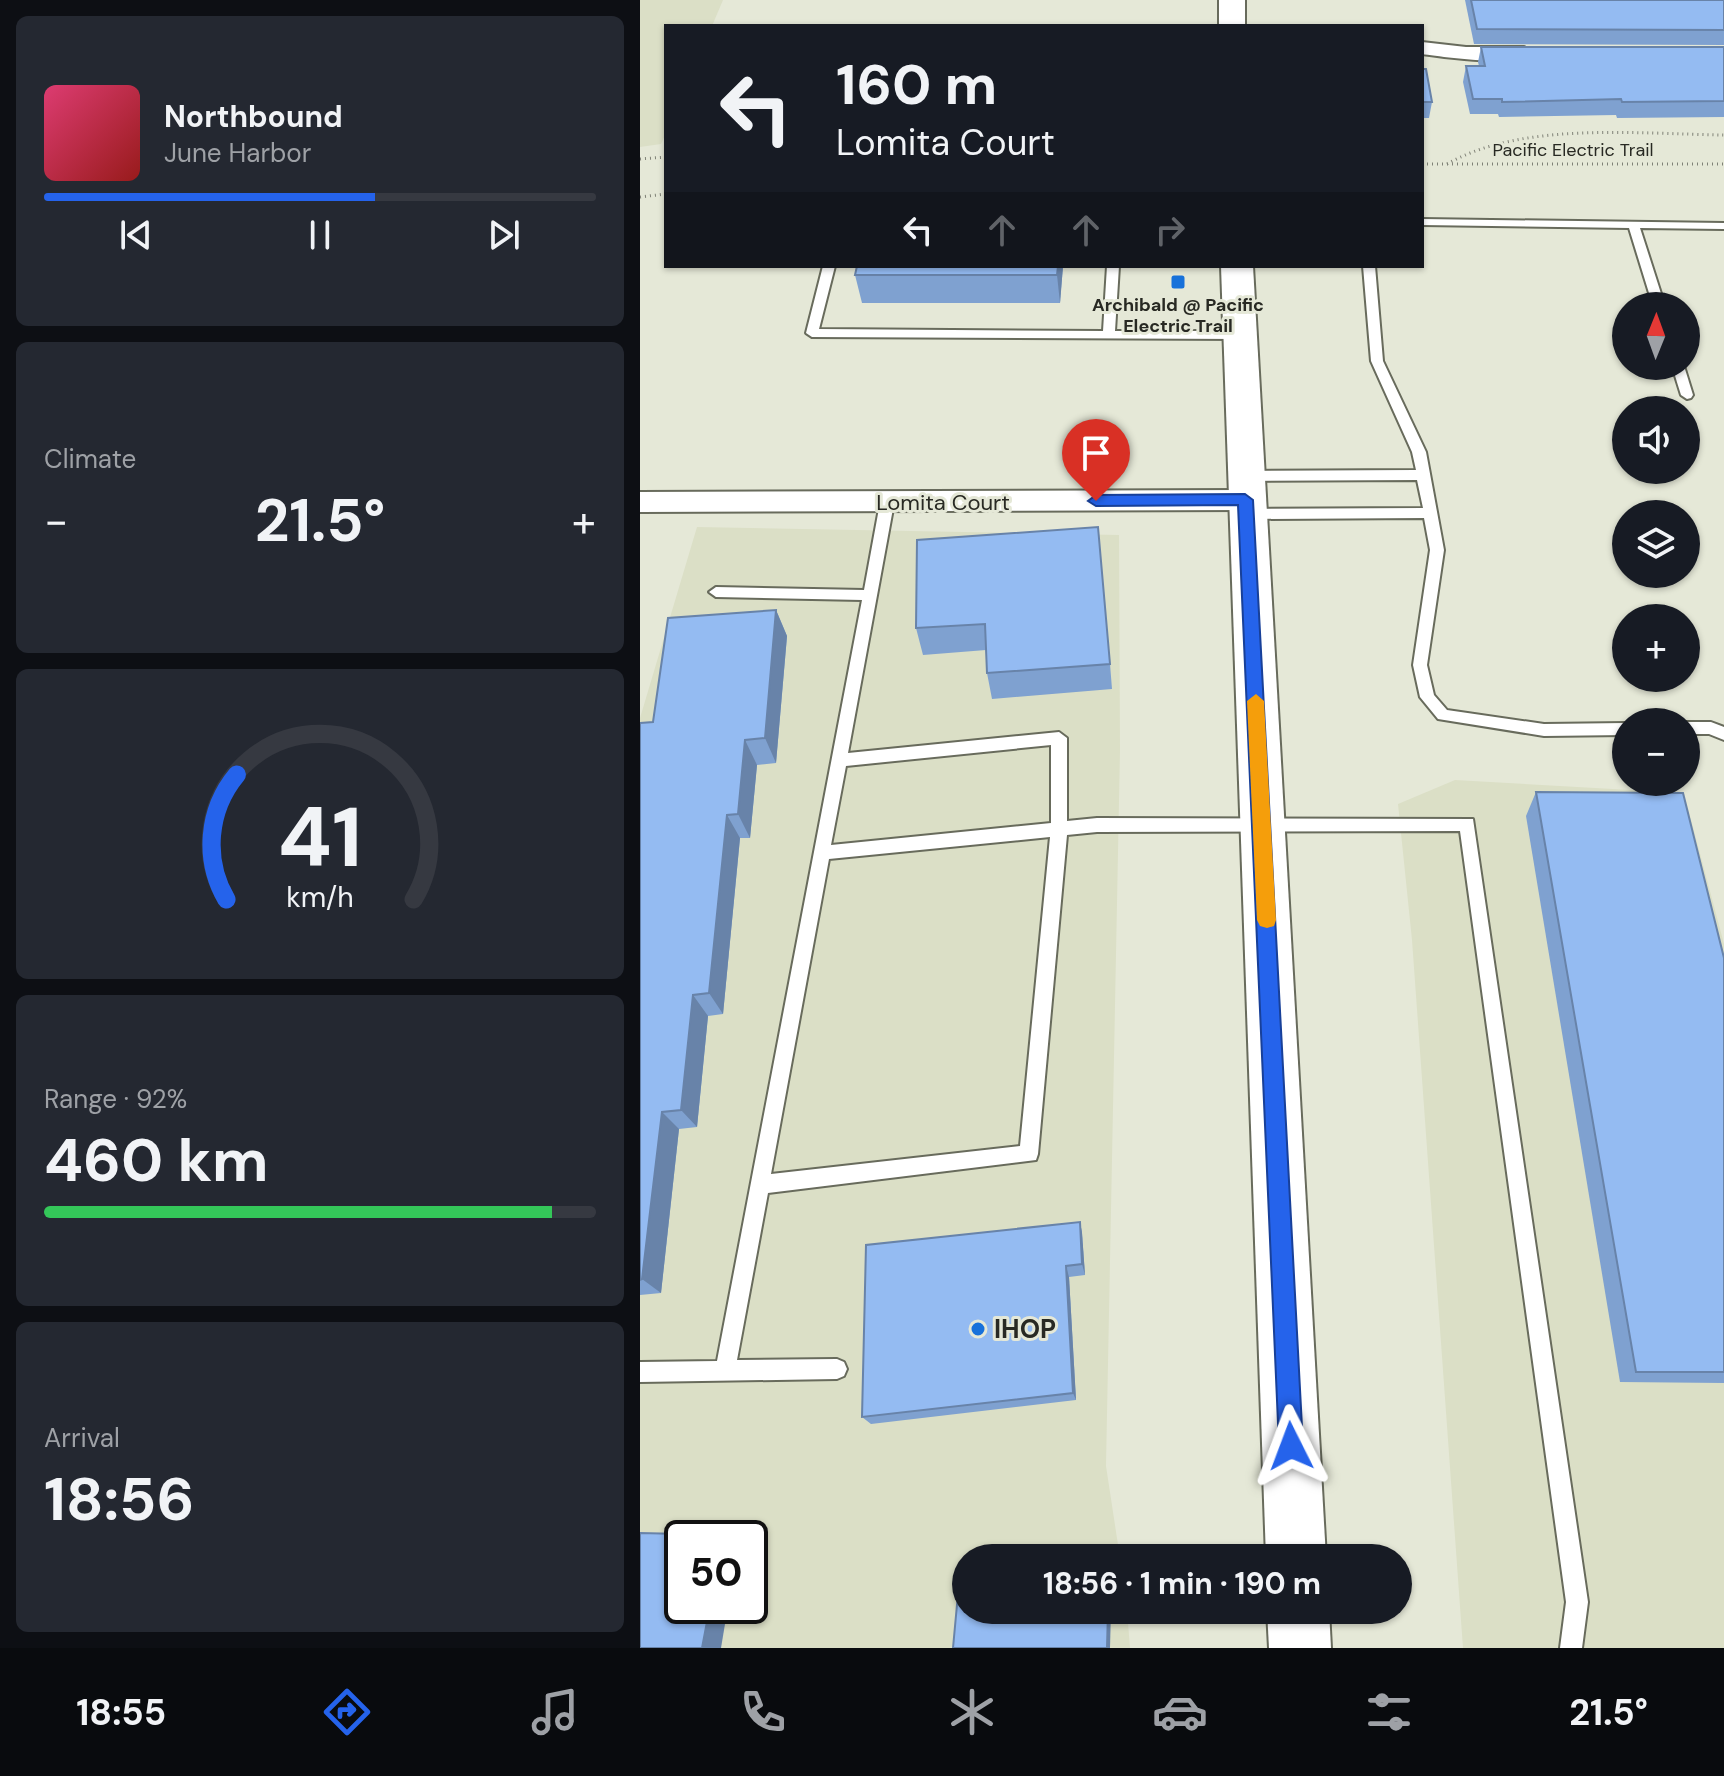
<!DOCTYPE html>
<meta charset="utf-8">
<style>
:root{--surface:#171b24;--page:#242831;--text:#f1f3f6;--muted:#9ea1a6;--line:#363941;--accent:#2563eb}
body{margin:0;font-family:"DM Sans",sans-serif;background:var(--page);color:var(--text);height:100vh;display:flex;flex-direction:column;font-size:30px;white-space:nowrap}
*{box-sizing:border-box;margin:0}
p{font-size:26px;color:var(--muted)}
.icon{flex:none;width:44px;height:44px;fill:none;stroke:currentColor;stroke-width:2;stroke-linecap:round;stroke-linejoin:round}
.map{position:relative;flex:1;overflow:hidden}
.panel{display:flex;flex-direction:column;gap:16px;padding:16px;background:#0d0f14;width:640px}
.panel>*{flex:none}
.banner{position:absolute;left:24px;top:24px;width:760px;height:244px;border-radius:0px;box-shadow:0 2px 6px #0004;background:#171b24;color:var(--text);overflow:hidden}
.needle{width:52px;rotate:1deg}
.fabs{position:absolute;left:972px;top:292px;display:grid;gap:16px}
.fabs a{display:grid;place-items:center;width:88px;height:88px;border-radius:50%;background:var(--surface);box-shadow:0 2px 6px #0004;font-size:40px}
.speed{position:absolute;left:24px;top:1520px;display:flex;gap:16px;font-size:40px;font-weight:700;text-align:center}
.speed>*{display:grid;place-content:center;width:104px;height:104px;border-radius:50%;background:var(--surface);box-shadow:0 2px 6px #0004;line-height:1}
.speed .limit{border:4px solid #111;border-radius:12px;background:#fff;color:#111}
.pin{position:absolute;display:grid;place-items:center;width:68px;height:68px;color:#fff;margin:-82px -34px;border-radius:50% 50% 50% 0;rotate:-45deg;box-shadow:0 0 8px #0007}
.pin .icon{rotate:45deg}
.me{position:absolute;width:88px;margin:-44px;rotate:357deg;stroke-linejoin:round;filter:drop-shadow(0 0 6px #0008)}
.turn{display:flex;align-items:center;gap:28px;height:168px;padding:0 40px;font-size:36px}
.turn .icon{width:104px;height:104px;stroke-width:2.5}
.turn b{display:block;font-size:56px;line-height:68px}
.lanes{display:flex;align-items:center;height:76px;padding:0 40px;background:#0003;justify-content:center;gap:40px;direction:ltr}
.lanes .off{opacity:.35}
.big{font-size:60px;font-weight:700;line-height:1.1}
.panel .widget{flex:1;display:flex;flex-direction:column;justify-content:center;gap:12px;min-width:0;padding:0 28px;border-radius:12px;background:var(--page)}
.panel .dial{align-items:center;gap:0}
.dial svg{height:208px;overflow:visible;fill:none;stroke:var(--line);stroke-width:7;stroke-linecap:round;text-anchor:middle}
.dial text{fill:var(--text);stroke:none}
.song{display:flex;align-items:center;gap:24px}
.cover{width:96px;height:96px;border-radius:12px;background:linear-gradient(135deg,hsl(340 70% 55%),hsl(0 70% 35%))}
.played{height:8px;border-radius:4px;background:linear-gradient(90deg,var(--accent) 60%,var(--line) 60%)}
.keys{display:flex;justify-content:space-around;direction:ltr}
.heat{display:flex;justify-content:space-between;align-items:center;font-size:44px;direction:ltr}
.charge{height:12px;border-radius:6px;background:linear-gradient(90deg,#34c759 92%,var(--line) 0)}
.trip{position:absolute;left:312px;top:1544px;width:460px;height:80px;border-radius:40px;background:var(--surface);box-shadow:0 2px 6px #0004;font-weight:700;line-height:80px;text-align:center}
.dock{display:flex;height:128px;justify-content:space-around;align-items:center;background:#090b0e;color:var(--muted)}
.dock .icon{width:56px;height:56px}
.dock .on{color:var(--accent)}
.dock b{font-size:36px;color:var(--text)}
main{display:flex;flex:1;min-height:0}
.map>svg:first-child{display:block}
.built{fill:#dbdfc6;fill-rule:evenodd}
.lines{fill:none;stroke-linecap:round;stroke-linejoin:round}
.service-casing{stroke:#686b5c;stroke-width:4}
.minor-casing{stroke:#686b5c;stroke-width:4}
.secondary-casing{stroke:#686b5c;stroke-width:4}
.path{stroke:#7f8176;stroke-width:3;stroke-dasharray:1 4;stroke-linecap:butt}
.service{fill:#fff;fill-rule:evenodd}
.minor{fill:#fff;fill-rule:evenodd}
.secondary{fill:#fff;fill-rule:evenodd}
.wall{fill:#7fa1d0}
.shaded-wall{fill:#6883a9}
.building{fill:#94bbf2;stroke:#6883a9;stroke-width:2}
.route{fill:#2563eb;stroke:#184099;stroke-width:2}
.slow{fill:#f59e0b}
.poi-dot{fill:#1771da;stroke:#e5e8d7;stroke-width:3}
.labels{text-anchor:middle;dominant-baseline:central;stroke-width:6;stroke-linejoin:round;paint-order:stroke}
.far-street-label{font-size:18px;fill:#282923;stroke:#e5e8d7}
.far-poi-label{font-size:18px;font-weight:bold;fill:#282923;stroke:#e5e8d7}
.street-label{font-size:22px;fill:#282923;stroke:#e5e8d7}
.near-poi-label{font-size:26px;font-weight:bold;fill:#282923;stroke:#e5e8d7;text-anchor:start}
</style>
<main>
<section class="panel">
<div class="widget">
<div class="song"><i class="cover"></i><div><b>Northbound</b><p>June Harbor</p></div></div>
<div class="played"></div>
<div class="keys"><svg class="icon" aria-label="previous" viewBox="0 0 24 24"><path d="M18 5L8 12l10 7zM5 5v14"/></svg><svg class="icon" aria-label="pause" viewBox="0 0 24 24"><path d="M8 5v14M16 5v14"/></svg><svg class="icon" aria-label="next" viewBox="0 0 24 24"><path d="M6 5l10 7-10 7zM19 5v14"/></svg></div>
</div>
<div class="widget"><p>Climate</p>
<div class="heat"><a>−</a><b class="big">21.5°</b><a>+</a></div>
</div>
<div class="widget dial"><svg viewBox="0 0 100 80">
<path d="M14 69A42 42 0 1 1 86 69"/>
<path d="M14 69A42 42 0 0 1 18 21" stroke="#2563eb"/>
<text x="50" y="56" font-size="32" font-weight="700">41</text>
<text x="50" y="72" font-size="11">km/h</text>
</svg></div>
<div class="widget"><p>Range · 92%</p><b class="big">460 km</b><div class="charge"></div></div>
<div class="widget"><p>Arrival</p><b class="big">18:56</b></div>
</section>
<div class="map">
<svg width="1084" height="1648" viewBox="0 0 1084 1648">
<rect width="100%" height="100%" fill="#e5e8d7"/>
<g class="built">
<path d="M0 0H83L72 26H26V133L21 144 0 147Z"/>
<path d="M57 527 479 535 480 750 466 1466 480 1558H326V1610H487L490 1648H0V718ZM42 1538H110V1606H42Z"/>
<path d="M815 780 1044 793 1084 944V1648H823L772 940 758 804Z"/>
</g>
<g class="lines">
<defs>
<g id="service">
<path d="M782 219 1084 223V229L1000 228 1025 306H1013L989 228 782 225Z"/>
<path d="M183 266H195L179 329 463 331 467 266H479L475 331H601L607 335 601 339 172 337 166 333Z"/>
<path d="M723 266H735L743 361 786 452 804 550 787 665 794 695 807 710 904 724 986 723V735L904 736 798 719 780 697 773 665 790 550 784 518 608 519 601 514 608 509 783 508 777 480 605 481 598 476 605 471 776 470 772 452 731 361Z"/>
<path d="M1032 366H1044L1053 395 1051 398 1047 399 1041 395Z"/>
<path d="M247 498 254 503 208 753 419 732 427 738V821L457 818 833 819 948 1602 942 1648H920L926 1602 820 831 457 832 427 835 398 1154 396 1160 128 1193 97 1360 197 1359 204 1362 207 1369 204 1376 197 1379 0 1382V1362L77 1361 222 600 76 597 69 592 76 587 224 590 240 503ZM411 745V823L191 845 206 766ZM410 837 380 1146 131 1174 189 859Z"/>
<path d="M1046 722H1071L1084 727V740L1069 734H1046Z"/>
</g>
<g id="minor">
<path d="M782 42 826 47H884L894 53C881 68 803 57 782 54Z"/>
<path d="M605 490 615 493 619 500 615 507 605 510 0 512V492Z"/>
</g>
<g id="secondary">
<rect x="579" y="0" width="26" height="26"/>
<path d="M581 266H613L686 1558H626Z"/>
<path d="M627 1610H689L691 1648H629Z"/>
</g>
</defs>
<use href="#service" class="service-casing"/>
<use href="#minor" class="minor-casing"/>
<use href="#secondary" class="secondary-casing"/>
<g class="path">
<path d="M0 159 26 157"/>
<path d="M782 164H1084"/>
<path d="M807 164C883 121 998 134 1084 135"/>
<path d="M0 197 26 194"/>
</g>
<use href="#service" class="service"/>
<use href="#minor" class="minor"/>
<use href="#secondary" class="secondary"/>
</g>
<g class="wall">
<path d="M825 0H1084V45L834 44Z"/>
<path d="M841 47H1084V117L977 118 976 115 859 117 858 114H830L823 82 826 66H839L838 62Z"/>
<path d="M782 69 792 102 789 118H782Z"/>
<path d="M423 266 420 303H222L215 275Z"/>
<path d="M277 540 470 664 472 689 352 699 347 673 346 650 283 655 276 628Z"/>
<path d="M136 610 147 636 136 763 117 765 110 838H100L83 1014 68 1016 57 1127 39 1129 21 1293 0 1295V723L13 722Z"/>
<path d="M896 792 1084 958V1383L980 1382 886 816Z"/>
<path d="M440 1222 442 1233 445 1275 429 1277 436 1400 231 1424 222 1417Z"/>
</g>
<g class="shaded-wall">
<path d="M418 266H423L420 303 417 275Z"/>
<path d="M136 610 147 636 136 763 125 738Z"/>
<path d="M105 740 117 765 110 838 98 814Z"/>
<path d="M87 815 100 838 83 1014 69 993Z"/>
<path d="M53 995 68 1016 57 1127 41 1110Z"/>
<path d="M22 1112 39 1129 21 1293 2 1279Z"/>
<path d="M440 1222 442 1233 445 1275 442 1264Z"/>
<path d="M426 1266 429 1277 436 1400 433 1393Z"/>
<path d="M70 1606H88L81 1648H62Z"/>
<path d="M468 1610H471L470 1648H467Z"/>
</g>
<g class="building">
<path d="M831 0H1084V30L837 29Z"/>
<path d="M841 47H1084V101L982 102 981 99 862 102V99H833L826 66H845Z"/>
<path d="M782 69H786L792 102H782Z"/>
<path d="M217 266H418L417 275H215Z"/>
<path d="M458 527 470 664 347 673 345 624 276 628 277 540Z"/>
<path d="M136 610 125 738 105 740 98 814 87 815 69 993 53 995 41 1110 22 1112 2 1279 0 1280V723L13 722 28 618Z"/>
<path d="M896 792 1043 793 1084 958V1372H996Z"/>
<path d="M440 1222 442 1264 426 1266 433 1393 222 1417 226 1245Z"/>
<path d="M0 1533 83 1535 82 1538H42V1606H70L62 1648H0Z"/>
<path d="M319 1583H326V1610H468L467 1648H313Z"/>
</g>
<path class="route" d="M605 494 613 500 663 1446 659 1455 651 1458 642 1455 639 1446 598 505 456 506 448 501 456 495Z"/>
<path class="slow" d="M616 694 624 701 636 920 634 926 627 928 620 926 617 920 607 701Z"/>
<g class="poi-dot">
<rect x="530" y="274" width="16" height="16" rx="4"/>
<circle cx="338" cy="1329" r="8"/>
</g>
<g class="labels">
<g class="far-street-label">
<text x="933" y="150">Pacific Electric Trail</text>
</g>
<g class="far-poi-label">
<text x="538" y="305">Archibald @ Pacific<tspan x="538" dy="21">Electric Trail</tspan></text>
</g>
<g class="street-label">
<text x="303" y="502">Lomita Court</text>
</g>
<g class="near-poi-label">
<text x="354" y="1329">IHOP</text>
</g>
</g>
</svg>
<div class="fabs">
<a><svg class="needle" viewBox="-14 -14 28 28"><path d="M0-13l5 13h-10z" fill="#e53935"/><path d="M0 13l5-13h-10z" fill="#9ea1a6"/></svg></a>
<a><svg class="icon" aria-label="sound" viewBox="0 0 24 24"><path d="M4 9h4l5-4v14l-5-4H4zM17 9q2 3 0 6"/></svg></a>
<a><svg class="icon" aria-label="layers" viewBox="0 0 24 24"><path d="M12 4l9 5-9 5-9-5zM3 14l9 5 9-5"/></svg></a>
<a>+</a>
<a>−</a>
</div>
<div class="speed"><div class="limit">50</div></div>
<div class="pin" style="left:456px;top:501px;background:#d93025"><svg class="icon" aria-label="arrive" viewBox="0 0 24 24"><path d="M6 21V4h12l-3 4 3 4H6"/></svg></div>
<svg class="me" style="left:651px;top:1446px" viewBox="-20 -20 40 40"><path d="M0-17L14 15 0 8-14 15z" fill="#2563eb" stroke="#fff" stroke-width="4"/></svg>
<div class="trip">18:56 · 1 min · 190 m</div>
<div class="banner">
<div class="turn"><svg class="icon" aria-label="left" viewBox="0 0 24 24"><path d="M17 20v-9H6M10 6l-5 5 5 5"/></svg><div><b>160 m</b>Lomita Court</div></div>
<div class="lanes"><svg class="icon" aria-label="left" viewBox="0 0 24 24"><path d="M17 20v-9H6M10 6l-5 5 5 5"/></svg><svg class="icon off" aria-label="ahead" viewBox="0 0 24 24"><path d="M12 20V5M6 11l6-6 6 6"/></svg><svg class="icon off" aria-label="ahead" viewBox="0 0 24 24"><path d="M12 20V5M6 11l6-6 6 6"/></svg><svg class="icon off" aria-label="right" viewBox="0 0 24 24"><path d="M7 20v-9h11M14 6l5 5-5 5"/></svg></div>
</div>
</div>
</main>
<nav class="dock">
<b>18:55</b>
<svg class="icon on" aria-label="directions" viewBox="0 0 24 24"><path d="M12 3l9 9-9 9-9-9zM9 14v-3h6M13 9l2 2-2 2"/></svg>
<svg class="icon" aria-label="music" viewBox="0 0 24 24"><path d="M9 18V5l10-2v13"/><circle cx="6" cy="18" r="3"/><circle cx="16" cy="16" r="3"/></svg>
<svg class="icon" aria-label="phone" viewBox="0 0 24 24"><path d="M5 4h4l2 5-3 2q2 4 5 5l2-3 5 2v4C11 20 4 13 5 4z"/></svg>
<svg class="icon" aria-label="climate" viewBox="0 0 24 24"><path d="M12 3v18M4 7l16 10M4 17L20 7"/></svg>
<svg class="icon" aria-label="car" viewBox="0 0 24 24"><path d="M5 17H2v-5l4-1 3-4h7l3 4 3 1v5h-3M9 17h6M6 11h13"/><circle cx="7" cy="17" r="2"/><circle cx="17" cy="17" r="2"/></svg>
<svg class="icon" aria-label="filters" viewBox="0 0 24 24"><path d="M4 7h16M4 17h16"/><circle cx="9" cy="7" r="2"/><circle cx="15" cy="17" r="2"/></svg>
<b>21.5°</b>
</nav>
